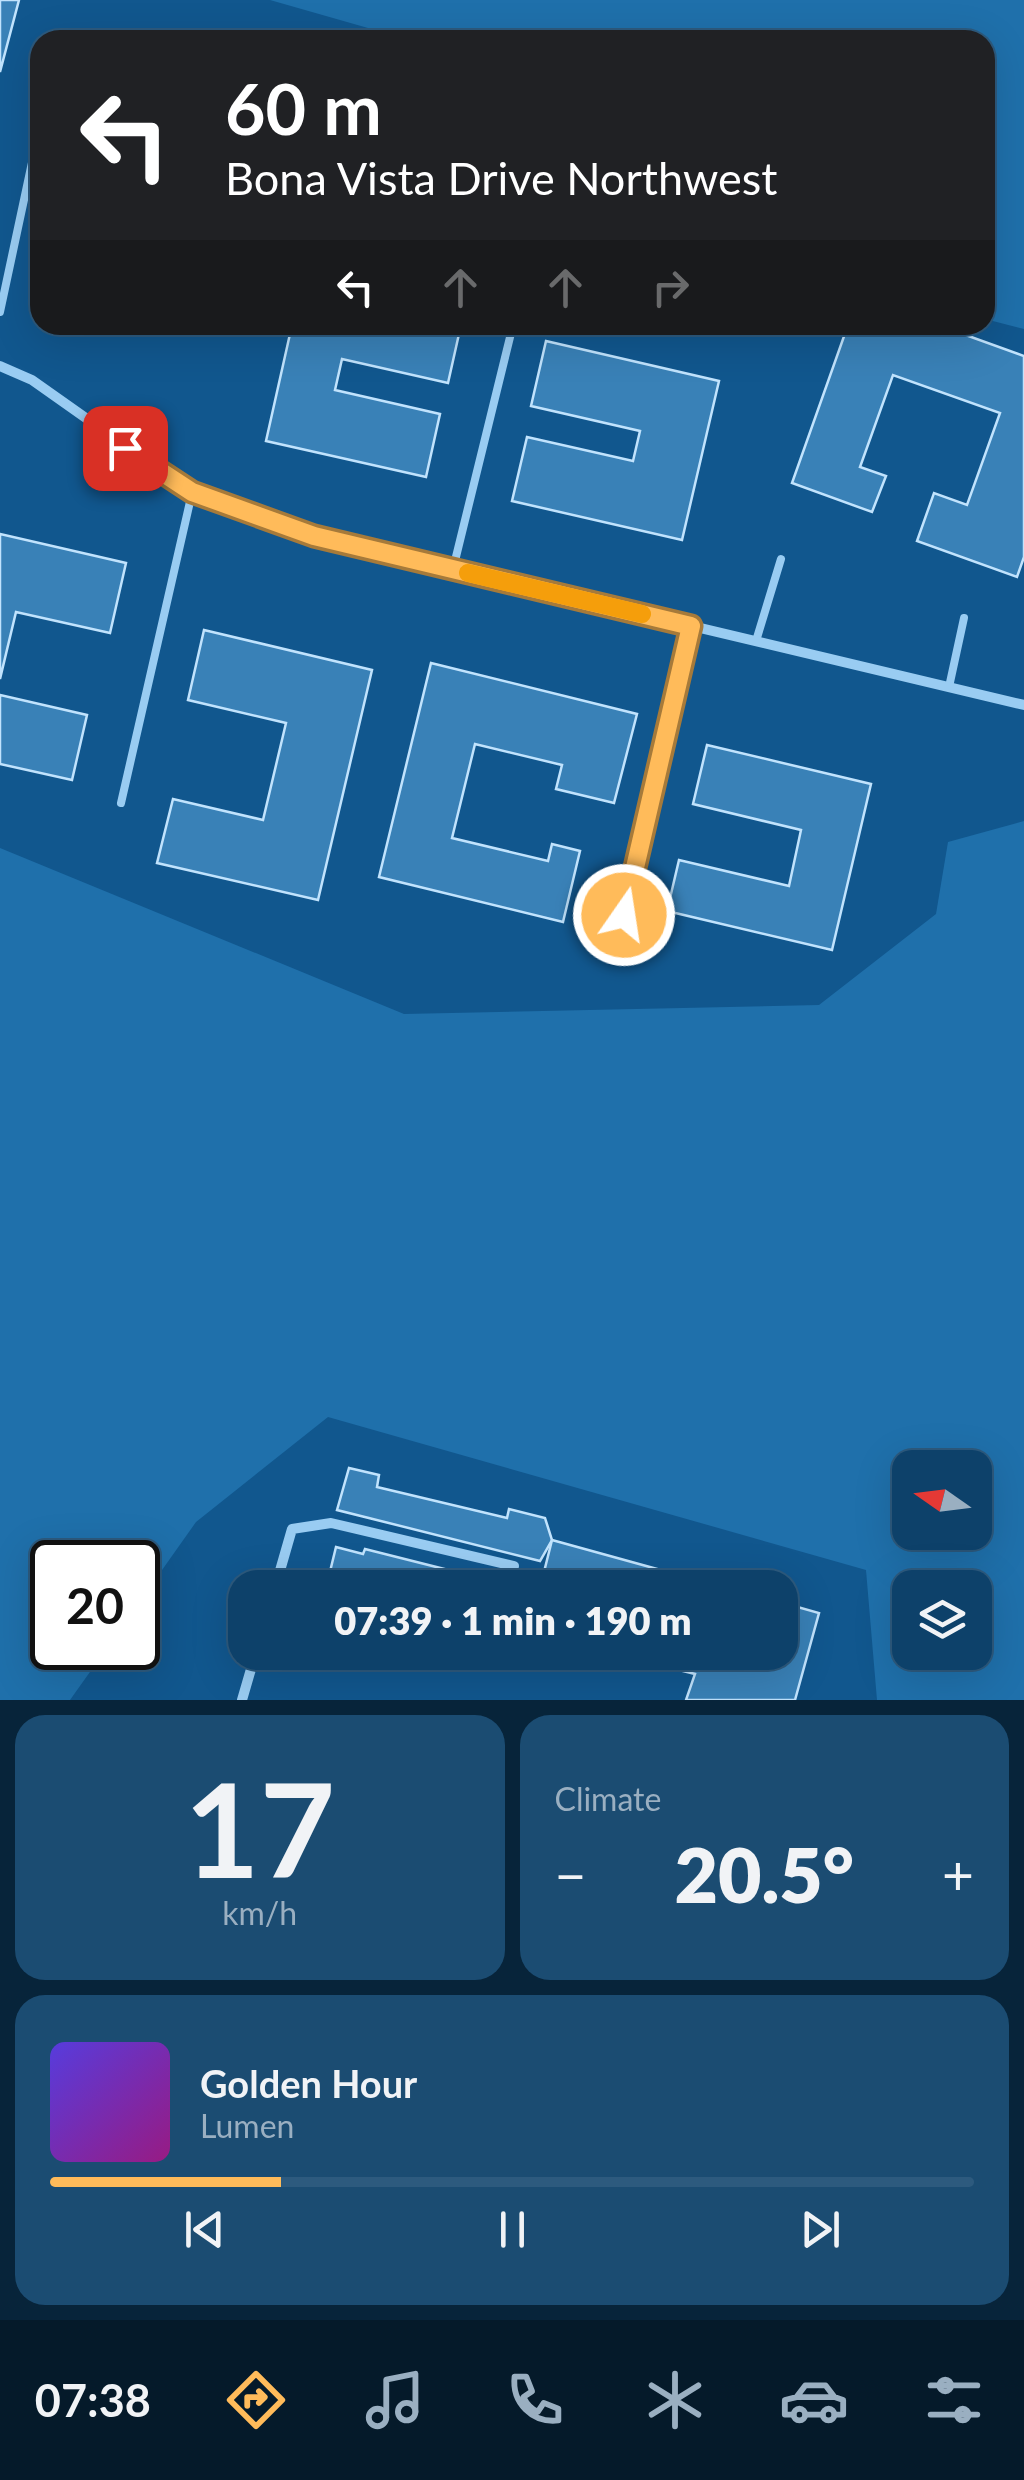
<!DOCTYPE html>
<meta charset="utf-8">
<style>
:root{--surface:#0d416a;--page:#1b4c72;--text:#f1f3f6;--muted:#9aafc1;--line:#2d5a7e;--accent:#ffbb5a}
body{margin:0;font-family:Lato,sans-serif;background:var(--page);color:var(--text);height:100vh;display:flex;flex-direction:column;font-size:38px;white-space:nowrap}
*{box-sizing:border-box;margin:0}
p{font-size:32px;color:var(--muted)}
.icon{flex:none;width:55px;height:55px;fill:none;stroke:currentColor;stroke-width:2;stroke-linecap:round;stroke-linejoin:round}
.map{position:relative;height:1700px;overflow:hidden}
.sheet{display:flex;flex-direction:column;gap:15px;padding:15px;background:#07243a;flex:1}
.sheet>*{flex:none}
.hud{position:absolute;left:30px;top:30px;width:965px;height:305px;border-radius:30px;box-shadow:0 10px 40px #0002,0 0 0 2px var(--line);background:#202124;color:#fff;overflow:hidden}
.needle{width:65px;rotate:284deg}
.controls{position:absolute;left:892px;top:1450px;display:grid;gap:20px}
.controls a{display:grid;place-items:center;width:100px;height:100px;border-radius:20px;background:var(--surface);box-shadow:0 10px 40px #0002,0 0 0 2px var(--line);font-size:50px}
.speed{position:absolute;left:30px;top:1540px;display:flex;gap:20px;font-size:50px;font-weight:700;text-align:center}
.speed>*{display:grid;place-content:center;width:130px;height:130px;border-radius:50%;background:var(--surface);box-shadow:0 10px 40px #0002,0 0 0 2px var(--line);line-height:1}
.speed .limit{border:5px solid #111;border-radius:15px;background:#fff;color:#111}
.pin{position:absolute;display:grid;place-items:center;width:85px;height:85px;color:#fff;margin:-42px;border-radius:20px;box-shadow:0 5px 15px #0006}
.me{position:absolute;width:110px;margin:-55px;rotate:13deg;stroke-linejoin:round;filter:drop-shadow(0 0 8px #0008)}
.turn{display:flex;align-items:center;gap:35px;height:210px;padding:0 30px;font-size:45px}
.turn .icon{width:130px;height:130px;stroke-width:2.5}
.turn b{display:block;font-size:70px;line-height:85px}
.lanes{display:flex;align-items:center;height:95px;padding:0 30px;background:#0003;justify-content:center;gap:50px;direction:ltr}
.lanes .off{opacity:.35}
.big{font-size:75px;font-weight:800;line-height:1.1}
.sheet .tile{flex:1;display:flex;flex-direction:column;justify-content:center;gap:15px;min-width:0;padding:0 35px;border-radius:30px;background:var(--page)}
.sheet .dial{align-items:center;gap:0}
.dial b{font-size:130px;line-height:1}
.song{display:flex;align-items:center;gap:30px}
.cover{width:120px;height:120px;border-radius:15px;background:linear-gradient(135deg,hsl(250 70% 55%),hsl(310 70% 35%))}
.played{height:10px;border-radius:5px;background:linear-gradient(90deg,var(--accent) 25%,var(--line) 25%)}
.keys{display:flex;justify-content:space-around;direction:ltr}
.heat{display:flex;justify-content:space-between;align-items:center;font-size:55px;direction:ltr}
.sheet .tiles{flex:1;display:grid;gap:15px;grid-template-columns:1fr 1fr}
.tile:last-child{grid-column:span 2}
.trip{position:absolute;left:228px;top:1570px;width:570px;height:100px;border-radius:30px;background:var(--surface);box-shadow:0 10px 40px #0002,0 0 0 2px var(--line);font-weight:800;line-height:100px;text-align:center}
.tab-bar{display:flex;height:160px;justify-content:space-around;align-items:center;background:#051a2a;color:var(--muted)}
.tab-bar .icon{width:70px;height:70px}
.tab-bar .active{color:var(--accent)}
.tab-bar b{font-size:45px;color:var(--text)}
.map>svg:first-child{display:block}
.green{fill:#1f70ab;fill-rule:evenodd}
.building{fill:#3981b7;stroke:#c1e3fd;stroke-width:2.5}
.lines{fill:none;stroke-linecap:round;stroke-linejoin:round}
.service{stroke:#99ccf2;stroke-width:8}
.minor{stroke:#99ccf2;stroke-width:10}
.route-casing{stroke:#a67a3a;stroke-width:25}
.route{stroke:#ffbb5a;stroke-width:18}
.slow{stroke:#f59e0b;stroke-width:18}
</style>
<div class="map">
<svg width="1024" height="1700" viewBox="0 0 1024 1700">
<rect width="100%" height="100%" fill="#11578e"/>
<g class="green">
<path d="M270 0H1024V329L985 319V40H410Z"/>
<path d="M1024 821V1700H877L866 1570 328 1417 196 1522 138 1604V1562H52V1648H107L70 1700H0V848L404 1014 819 1005 936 914 948 842ZM910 1468H975V1532H910ZM910 1588H975V1652H910Z"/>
</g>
<g class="building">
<path d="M0 0H19L0 72Z"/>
<path d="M292 325H461L448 383 342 359 335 390 440 414 426 477 266 441Z"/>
<path d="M848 325H938L1024 356V557L1017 577 917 541 934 493 967 505 1000 413 893 375 860 467 886 476 872 512 792 483Z"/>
<path d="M546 341 719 381 682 540 512 501 527 437 633 461 640 431 531 406Z"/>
<path d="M0 534 126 563 110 633 16 612 0 679Z"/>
<path d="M204 630 372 670 318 900 157 863 173 799 263 820 286 723 188 700Z"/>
<path d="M431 663 637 714 614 803 556 789 562 765 475 744 452 838 548 861 552 844 580 851 563 922 379 877Z"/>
<path d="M0 695 87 715 72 780 0 764Z"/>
<path d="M707 745 871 784 832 950 667 911 679 860 789 886 801 830 693 804Z"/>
<path d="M349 1468 379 1475 377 1487 507 1518 509 1509 545 1518 552 1540 540 1561 337 1510Z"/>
<path d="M552 1540 726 1588H540Z"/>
<path d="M336 1547 363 1554 365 1549 476 1577 473 1588H326Z"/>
<path d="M780 1602 819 1613 795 1700H686L695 1674 607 1652H780Z"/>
</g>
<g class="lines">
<g class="service">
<path d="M0 312 40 125"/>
<path d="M453 569 513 325"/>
<path d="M756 641 781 559"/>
<path d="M949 687 964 618"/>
<path d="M121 803 192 493"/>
<path d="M624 915 691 626"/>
</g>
<g class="minor">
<path d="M0 366 32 380 192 493 313 536 1024 705"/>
<path d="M275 1588 292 1529 331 1523 514 1566 508 1588"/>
<path d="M472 1652 488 1657 490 1652"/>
<path d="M242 1700 256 1652"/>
</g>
</g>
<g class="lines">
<defs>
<path id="route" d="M125 448 192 492 314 536 691 626 624 915"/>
</defs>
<use href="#route" class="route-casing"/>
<use href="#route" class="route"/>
<path class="slow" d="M468 573 642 614"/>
</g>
</svg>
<div class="controls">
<a><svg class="needle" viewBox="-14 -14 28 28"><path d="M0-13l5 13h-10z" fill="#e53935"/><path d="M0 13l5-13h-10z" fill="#9aafc1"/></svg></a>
<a><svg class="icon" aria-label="layers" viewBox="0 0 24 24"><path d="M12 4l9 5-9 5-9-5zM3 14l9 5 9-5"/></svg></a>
</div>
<div class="speed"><div class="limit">20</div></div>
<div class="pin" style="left:125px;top:448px;background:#d93025"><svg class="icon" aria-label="arrive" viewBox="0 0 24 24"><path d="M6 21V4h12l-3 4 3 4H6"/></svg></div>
<svg class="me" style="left:624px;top:915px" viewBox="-20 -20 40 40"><circle r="17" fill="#ffbb5a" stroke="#fff" stroke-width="3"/><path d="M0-11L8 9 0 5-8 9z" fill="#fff"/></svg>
<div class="trip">07:39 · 1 min · 190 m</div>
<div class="hud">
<div class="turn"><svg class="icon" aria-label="left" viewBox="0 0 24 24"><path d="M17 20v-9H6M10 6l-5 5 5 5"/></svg><div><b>60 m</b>Bona Vista Drive Northwest</div></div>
<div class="lanes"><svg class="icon" aria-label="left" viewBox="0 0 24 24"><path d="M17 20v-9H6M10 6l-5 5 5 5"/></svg><svg class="icon off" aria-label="ahead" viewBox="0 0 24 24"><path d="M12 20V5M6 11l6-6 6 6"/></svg><svg class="icon off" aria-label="ahead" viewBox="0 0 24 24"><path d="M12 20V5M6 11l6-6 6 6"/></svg><svg class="icon off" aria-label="right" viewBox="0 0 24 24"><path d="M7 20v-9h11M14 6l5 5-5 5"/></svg></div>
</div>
</div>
<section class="sheet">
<div class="tiles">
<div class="tile dial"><b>17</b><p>km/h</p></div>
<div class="tile"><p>Climate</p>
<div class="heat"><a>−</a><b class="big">20.5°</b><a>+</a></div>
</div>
<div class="tile">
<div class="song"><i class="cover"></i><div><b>Golden Hour</b><p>Lumen</p></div></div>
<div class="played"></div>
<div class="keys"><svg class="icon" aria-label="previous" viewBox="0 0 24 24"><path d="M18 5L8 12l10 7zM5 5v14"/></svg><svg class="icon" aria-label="pause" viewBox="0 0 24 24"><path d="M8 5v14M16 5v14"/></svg><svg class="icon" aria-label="next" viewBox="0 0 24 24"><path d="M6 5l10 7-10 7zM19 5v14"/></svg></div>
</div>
</div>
</section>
<nav class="tab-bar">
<b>07:38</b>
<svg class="icon active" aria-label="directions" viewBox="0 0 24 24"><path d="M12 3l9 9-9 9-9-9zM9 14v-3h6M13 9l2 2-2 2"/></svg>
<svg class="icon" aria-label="music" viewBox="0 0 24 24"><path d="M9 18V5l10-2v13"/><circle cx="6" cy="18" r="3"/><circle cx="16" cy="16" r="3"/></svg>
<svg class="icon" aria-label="phone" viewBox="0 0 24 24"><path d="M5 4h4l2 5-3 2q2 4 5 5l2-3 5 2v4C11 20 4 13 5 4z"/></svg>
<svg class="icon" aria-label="climate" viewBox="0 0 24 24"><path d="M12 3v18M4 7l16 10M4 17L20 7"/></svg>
<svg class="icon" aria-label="car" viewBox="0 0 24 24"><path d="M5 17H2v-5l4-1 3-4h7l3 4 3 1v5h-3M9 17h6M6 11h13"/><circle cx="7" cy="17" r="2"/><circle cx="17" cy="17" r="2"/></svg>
<svg class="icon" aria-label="filters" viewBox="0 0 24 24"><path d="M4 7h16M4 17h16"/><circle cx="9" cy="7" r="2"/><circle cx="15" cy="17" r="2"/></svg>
</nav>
